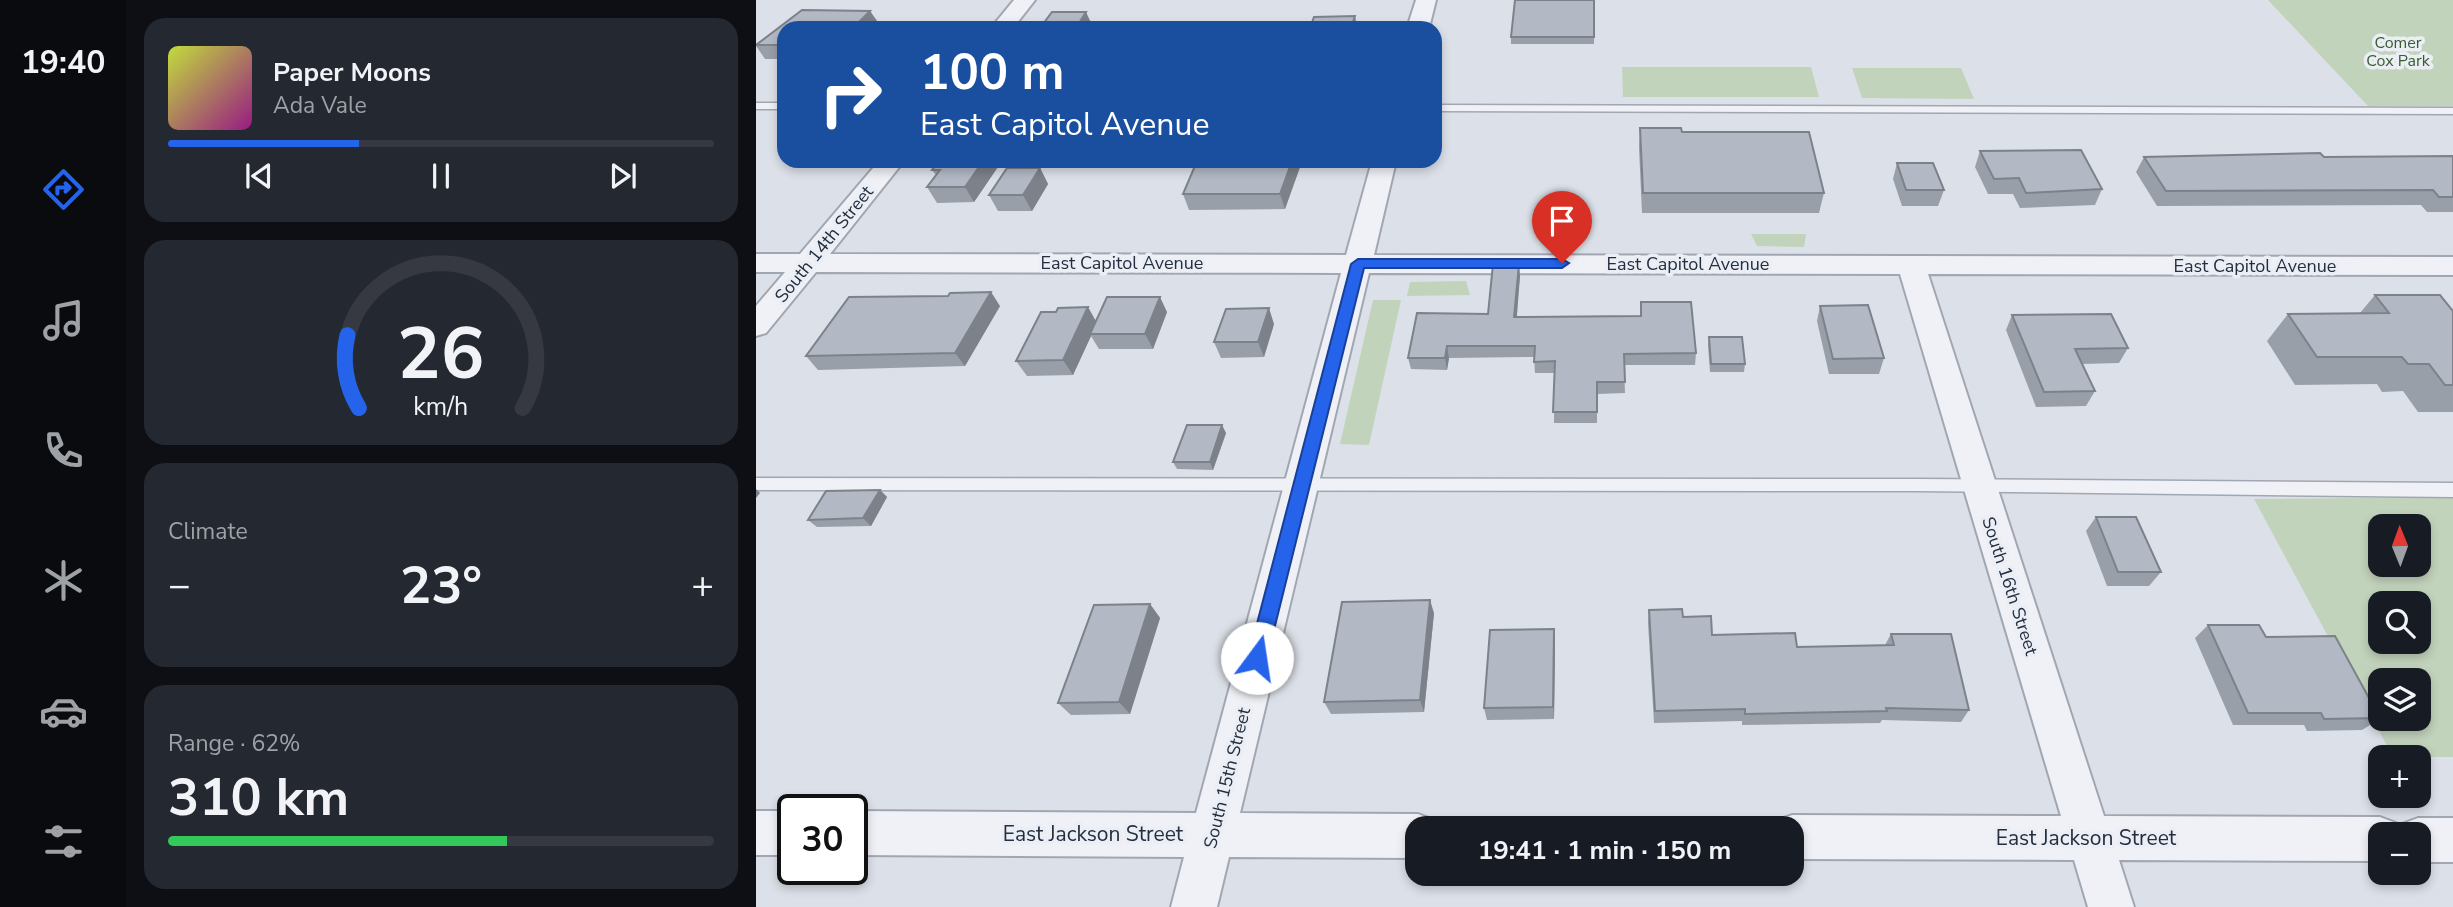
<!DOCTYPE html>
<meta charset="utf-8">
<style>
:root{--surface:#171b24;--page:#242831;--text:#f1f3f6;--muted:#9ea1a6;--line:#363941;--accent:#2563eb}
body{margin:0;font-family:"Nunito Sans",sans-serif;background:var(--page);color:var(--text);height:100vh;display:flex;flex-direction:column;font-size:26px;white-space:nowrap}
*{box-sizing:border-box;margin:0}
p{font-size:23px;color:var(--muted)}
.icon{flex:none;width:38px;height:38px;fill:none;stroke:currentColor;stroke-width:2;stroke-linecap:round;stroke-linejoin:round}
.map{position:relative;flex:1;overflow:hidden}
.side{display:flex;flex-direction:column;gap:18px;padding:18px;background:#0d0f14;width:630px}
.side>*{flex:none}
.banner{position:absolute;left:21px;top:21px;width:665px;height:147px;border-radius:21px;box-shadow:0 4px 10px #0003;background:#1a4fa0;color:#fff;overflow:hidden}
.needle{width:46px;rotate:359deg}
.fabs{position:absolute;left:1612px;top:514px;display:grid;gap:14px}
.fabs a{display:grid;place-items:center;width:63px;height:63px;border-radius:14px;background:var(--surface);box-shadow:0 4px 10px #0003;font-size:35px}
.speed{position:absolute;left:21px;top:794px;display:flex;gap:14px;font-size:35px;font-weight:700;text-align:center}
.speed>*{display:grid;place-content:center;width:91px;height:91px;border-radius:50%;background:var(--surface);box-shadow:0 4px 10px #0003;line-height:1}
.speed .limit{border:4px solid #111;border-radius:10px;background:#fff;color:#111}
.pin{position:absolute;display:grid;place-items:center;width:60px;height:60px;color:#fff;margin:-72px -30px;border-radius:50% 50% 50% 0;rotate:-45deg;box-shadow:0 0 7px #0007}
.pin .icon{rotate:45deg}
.me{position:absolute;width:77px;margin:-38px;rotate:14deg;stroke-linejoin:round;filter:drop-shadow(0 0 5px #0008)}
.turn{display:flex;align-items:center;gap:24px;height:147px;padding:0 28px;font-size:32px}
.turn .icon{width:91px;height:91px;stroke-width:2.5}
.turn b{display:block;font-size:49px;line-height:60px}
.big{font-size:52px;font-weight:700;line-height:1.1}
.side .card{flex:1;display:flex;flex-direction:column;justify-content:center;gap:10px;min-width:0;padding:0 24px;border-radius:21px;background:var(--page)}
.side .dial{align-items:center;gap:0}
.dial svg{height:182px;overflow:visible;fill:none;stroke:var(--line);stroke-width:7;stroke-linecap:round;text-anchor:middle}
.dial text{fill:var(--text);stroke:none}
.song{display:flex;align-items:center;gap:21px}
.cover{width:84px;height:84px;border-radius:10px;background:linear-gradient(135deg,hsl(70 70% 55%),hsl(310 70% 35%))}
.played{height:7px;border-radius:4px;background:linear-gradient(90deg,var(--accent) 35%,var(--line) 35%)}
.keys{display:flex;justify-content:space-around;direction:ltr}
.heat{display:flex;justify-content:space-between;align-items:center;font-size:38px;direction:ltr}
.charge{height:10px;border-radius:5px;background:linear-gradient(90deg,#34c759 62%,var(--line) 0)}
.trip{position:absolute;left:649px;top:816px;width:399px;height:70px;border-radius:21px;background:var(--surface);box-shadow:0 4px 10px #0003;font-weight:700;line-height:70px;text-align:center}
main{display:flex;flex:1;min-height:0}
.menu{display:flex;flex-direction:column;width:126px;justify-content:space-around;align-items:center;background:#090b0e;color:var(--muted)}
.menu .icon{width:49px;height:49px}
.menu .active{color:var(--accent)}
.menu b{font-size:32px;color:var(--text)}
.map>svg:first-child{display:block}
.green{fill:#c2d3bc;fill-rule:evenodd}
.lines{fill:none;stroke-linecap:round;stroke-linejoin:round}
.service-casing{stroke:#a1a7b2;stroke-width:3}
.minor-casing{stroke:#a1a7b2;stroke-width:4}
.service{fill:#eff1f6;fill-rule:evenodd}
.minor{fill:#eff1f6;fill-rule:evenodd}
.wall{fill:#999fa9}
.shaded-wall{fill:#7d828a}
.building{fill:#b2b9c5;stroke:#7d828a;stroke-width:2}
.route{fill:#2563eb;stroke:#184099;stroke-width:2}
.labels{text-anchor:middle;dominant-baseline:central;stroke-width:7;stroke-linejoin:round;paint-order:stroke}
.far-park-label{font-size:16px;fill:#385c30;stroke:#ebeff5}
.street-label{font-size:18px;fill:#242e3f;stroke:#ebeff5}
.near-street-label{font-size:21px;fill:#242e3f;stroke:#ebeff5}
</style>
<main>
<nav class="menu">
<b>19:40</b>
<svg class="icon active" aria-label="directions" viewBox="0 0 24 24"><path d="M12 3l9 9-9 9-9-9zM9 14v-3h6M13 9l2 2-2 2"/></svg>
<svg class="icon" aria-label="music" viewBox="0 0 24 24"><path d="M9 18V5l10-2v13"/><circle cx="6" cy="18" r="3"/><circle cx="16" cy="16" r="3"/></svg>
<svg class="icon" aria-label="phone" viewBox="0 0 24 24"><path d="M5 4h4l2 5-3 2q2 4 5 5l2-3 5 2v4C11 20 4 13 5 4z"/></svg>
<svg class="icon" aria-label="climate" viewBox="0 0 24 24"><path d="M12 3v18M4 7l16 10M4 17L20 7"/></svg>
<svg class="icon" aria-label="car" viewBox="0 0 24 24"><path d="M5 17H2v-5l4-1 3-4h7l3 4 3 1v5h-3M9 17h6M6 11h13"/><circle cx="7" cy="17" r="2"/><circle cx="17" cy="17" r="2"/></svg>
<svg class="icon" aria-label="filters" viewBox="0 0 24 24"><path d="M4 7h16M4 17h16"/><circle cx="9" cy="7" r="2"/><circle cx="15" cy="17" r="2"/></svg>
</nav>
<section class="side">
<div class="card">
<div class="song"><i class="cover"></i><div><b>Paper Moons</b><p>Ada Vale</p></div></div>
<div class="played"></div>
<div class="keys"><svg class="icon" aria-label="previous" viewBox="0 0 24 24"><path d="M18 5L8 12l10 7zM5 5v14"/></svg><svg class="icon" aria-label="pause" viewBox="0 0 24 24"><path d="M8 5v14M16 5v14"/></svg><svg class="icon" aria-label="next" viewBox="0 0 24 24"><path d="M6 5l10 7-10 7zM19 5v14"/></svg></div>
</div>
<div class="card dial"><svg viewBox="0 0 100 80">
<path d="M14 69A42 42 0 1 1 86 69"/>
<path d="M14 69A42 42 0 0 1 9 37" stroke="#2563eb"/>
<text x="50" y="56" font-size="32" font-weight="700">26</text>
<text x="50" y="72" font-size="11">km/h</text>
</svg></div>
<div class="card"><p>Climate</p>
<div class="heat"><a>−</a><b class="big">23°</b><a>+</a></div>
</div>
<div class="card"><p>Range · 62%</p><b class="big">310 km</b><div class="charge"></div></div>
</section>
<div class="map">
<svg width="1697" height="907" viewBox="0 0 1697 907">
<rect width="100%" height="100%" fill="#dce0e8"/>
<g class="green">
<path d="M1512 0H1697V106H1612Z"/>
<path d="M866 67H1055L1063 97H867Z"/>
<path d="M1096 68H1205L1218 99 1106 98Z"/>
<path d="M995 234H1050L1048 247 1001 246Z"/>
<path d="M710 281 714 295 651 296 654 282Z"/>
<path d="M617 300H645L613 445 584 444Z"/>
<path d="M1697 497V757H1637L1498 499ZM1624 527H1662V565H1624ZM1624 604H1662V642H1624ZM1624 681H1662V719H1624Z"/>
</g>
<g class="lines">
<defs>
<g id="service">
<rect x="0" y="103" width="28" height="6"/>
<path d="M679 105 1697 108V114L679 111Z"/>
<path d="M0 478 1161 479 1697 483V497L1161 491 0 490Z"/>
</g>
<g id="minor">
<path d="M258 0H279L257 28H235Z"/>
<path d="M660 0H680L673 28H651Z"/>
<path d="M123 161H148L74 254 590 255 616 161H640L618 255 1697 257V275L1172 274 1348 816 1624 817 1640 823 1643 832 1646 824 1662 818H1697V862H1662V835H1624V861L1363 860 1378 907H1332L1318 860 1036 859V828H1018L1020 821 1036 815 1305 816 1144 274 613 273 484 813 662 814 678 820 681 828H662V858L473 857 461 907H415L428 857 96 855V811L440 813 585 273 60 272 10 333 0 336V306L29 272H0V254H44Z"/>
<rect x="0" y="811" width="37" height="44"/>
</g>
</defs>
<use href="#service" class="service-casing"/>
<use href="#minor" class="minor-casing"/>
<use href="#service" class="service"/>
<use href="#minor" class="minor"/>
</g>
<g class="wall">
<path d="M839 0 838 44H755V37Z"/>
<path d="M46 10 114 11 123 24 119 28H28V59H9L0 46V44Z"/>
<path d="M884 128 926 132 1068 193 1063 213H886L883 148Z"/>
<path d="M1224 151 1346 189 1339 205 1264 208 1257 194H1232L1219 167Z"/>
<path d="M1697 156V212H1671L1665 205 1401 206 1380 172 1388 157H1568Z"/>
<path d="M246 161 218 202 181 203 171 187 180 175 176 170Z"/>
<path d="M1141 163 1188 190 1182 206H1146L1137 179Z"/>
<path d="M544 167 529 209 433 210 427 194Z"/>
<path d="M284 168 292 184 276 211H242L233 195Z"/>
<path d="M764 276 760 316H884L885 302 940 353 939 365H868L869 393 841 394V423H798V373H779L778 357 693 358 691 370 655 369 652 358 732 314Z"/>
<path d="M1619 295 1697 311V412H1662L1647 391 1626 392 1621 384 1539 385 1511 341 1532 314 1604 313Z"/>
<path d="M244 306 209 366 62 370 50 356Z"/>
<path d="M1064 306 1128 358 1123 374H1073L1061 321Z"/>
<path d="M411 312 397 349H343L335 336 317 375 271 376 260 361 340 320Z"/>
<path d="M1256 315 1372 348 1363 363 1326 364 1339 391 1330 406 1280 407 1250 330Z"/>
<path d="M518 324 508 357 465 358 458 342Z"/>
<path d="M953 337 989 364 988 372H954L952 345Z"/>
<path d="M470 433 457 470 421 469 417 462Z"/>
<path d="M124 490 131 497 115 526 61 527 52 520Z"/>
<path d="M1340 517 1405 572 1393 586H1351L1330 531Z"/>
<path d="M394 604 404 618 374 714 315 715 302 703Z"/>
<path d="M893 610 927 617 956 635 1041 647 1129 645 1135 634 1213 710 1205 722 1126 720 1124 723 986 725V721L898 723 892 623Z"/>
<path d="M678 613 668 712 575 714 568 702Z"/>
<path d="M1452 625 1510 637 1624 719 1606 730 1551 731 1548 725H1477L1439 638Z"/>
<path d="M798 629 799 642 798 719 731 720 728 708Z"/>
</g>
<g class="shaded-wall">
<path d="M114 11 123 24 119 28H97Z"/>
<path d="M330 12 337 27 336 28H320Z"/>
<path d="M599 16 601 28H595Z"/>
<path d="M227 161H246L218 202 209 187Z"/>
<path d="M536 161H542L544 167 529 209 524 194Z"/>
<path d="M284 168 292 184 276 211 267 195Z"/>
<path d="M763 264 764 276 760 328 758 317Z"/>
<path d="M235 292 244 306 209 366 199 353Z"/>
<path d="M404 297 411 312 397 349 389 334Z"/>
<path d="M332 307 341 323 334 334 335 336 317 375 307 360Z"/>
<path d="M513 308 518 324 508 357 502 342Z"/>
<path d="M691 346 693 358 691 370 689 358Z"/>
<path d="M466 425 470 433 457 470 454 462Z"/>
<path d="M0 489 4 493 0 498Z"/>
<path d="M124 490 131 497 115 526 107 518Z"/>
<path d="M674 600 678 613 668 712 664 700Z"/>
<path d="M394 604 404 618 374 714 363 702Z"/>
<path d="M798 629 799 642 798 719 797 707Z"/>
</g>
<g class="building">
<path d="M759 0H838V37H755Z"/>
<path d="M46 10 114 11 97 28H28V45H0Z"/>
<path d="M296 12H330L320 28H284Z"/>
<path d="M599 16 595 28H554L558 17Z"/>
<path d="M884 128H925L926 132H1053L1068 193H887Z"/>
<path d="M1325 150 1346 189 1270 193 1263 178 1238 179 1224 151Z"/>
<path d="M1564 153 1568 157 1697 156V197H1683L1677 190 1410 191 1388 157Z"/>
<path d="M183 161H227L209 187H171L184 170H176Z"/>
<path d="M441 161H536L524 194H427Z"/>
<path d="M1141 163H1177L1188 190H1150Z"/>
<path d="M251 168H284L267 195H233Z"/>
<path d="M737 264H763L758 317 885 316V302H935L940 353 868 354 869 382H841V412H797L799 361 778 362 779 346H691L689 358H652L661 313 732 314Z"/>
<path d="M235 292 199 353 50 356 93 297 192 296 194 293Z"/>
<path d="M1619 295H1684L1697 311V385H1689L1673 364H1652L1646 357H1561L1532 314 1633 313Z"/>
<path d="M351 297H404L389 334H334Z"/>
<path d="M1112 305 1128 358 1077 359 1064 306Z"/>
<path d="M332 307 307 360 260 361 285 312H300L302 308Z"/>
<path d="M513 308 502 342H458L470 309Z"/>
<path d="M1355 314 1372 348 1319 349 1339 391 1288 392 1256 315Z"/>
<path d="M953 337H986L989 364H955Z"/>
<path d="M431 425H466L454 462H417Z"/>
<path d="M124 490 107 518 52 520 70 491Z"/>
<path d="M1340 517H1380L1405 572H1362Z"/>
<path d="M674 600 664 700 568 702 586 602Z"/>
<path d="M394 604 363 702 302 703 338 605Z"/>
<path d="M926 609 927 617 955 616 956 635 1039 633 1041 647 1138 645 1135 634H1195L1213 710 1130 708 1131 711 989 714V709L899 711 893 610Z"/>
<path d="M1452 625H1503L1510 637 1579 636 1624 718 1568 719 1565 713H1492Z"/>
<path d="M798 629 797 707 728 708 734 630Z"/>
</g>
<path class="route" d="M602 259H806L813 263 806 268H608L511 658 508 664 501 667 495 664 492 658 595 264Z"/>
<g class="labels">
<g class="far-park-label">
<text x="1642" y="43">Comer<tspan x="1642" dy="18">Cox Park</tspan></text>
</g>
<g class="street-label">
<text transform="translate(68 244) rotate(-51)">South 14th Street</text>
<text x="366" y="263">East Capitol Avenue</text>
<text x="932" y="264">East Capitol Avenue</text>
<text x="1499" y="266">East Capitol Avenue</text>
<text transform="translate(1254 586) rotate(72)">South 16th Street</text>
<text transform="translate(471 778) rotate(-76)">South 15th Street</text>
</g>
<g class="near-street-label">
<text x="337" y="834">East Jackson Street</text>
<text x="1330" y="838">East Jackson Street</text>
</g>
</g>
</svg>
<div class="fabs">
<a><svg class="needle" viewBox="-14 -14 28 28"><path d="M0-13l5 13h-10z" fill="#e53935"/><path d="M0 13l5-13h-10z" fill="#9ea1a6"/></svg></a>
<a><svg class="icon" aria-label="search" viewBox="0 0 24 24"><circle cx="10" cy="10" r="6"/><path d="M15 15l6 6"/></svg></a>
<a><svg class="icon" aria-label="layers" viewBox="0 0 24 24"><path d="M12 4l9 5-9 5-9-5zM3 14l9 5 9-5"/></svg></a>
<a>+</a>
<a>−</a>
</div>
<div class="speed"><div class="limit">30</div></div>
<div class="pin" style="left:806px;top:263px;background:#d93025"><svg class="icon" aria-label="arrive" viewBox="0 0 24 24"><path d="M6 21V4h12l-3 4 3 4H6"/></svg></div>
<svg class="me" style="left:501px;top:658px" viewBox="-20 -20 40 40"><circle r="19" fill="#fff"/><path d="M0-13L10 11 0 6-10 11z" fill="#2563eb"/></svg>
<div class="trip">19:41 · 1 min · 150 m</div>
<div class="banner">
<div class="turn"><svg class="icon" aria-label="right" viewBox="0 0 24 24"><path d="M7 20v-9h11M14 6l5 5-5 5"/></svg><div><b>100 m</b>East Capitol Avenue</div></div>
</div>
</div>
</main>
